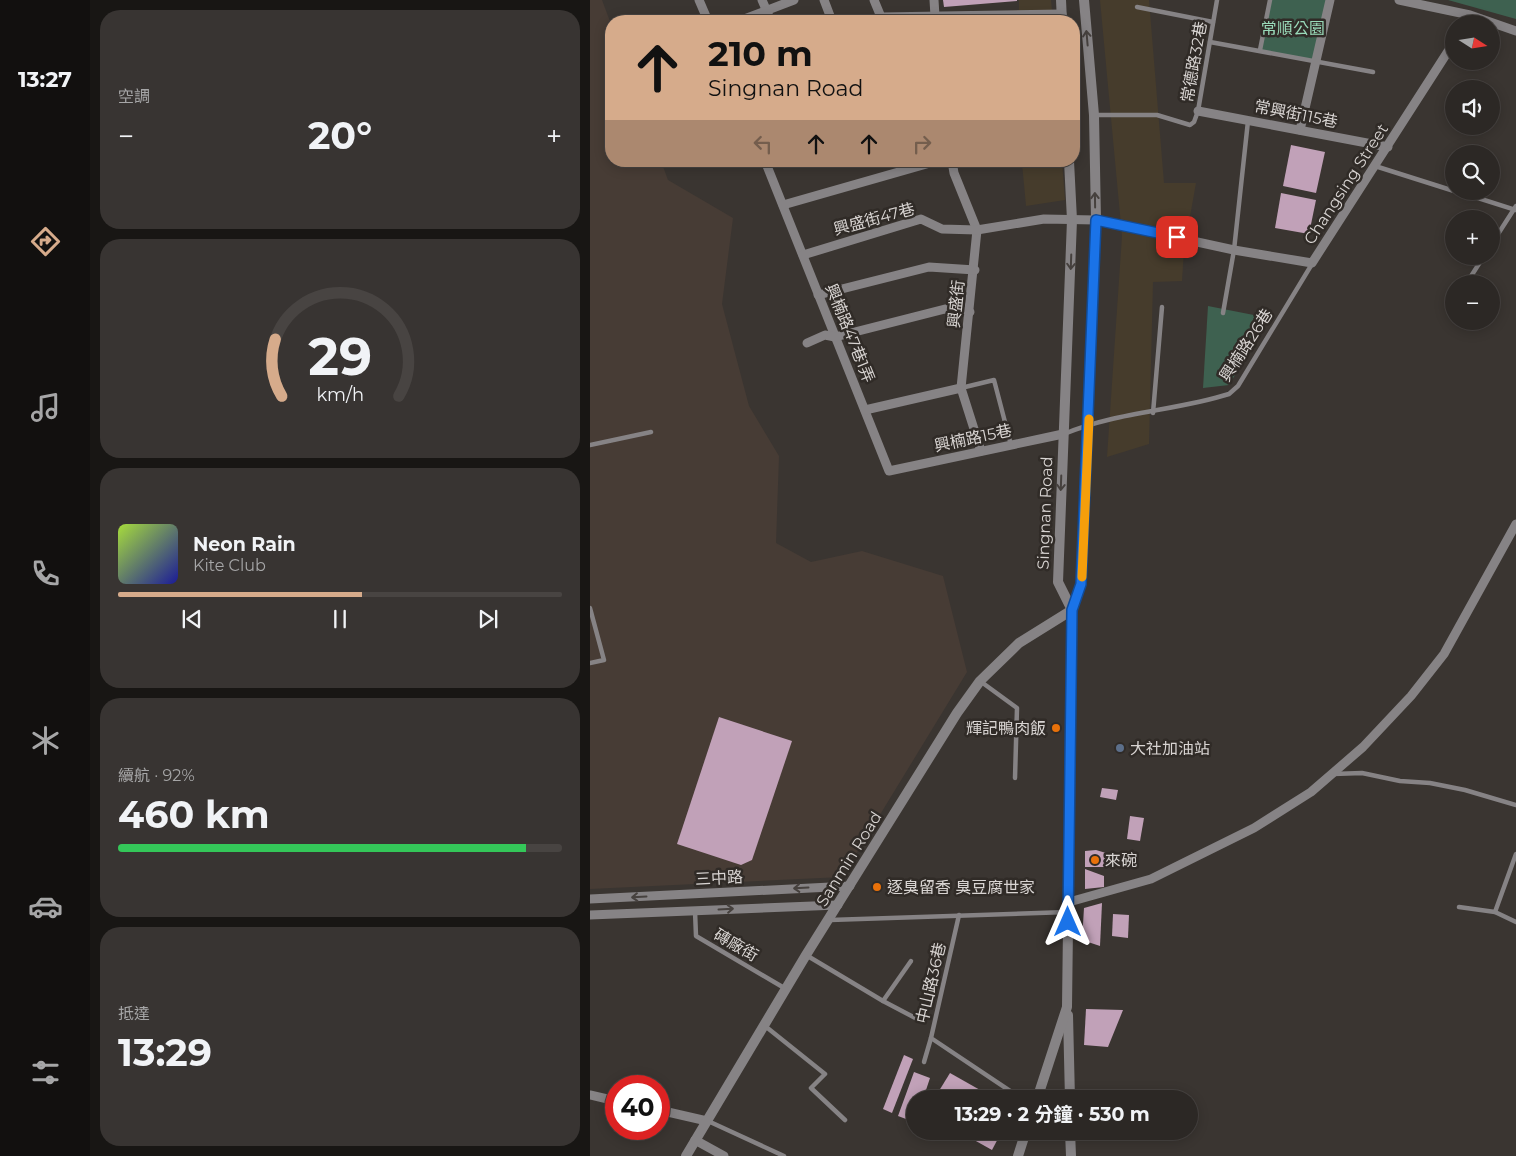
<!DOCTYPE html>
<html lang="zh-TW">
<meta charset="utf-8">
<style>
:root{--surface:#2c2825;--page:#383432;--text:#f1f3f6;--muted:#a6a6a7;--line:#484442;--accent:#d6ab8b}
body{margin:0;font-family:Montserrat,"Noto Sans TC",sans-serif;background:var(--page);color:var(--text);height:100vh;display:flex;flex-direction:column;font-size:19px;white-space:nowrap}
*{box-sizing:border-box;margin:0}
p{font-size:16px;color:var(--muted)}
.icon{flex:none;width:28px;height:28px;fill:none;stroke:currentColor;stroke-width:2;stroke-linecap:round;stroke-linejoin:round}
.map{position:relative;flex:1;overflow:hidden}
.side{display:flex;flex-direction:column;gap:10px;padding:10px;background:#181614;width:500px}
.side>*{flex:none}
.hud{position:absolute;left:15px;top:15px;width:475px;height:152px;border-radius:20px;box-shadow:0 2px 12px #0003,0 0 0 1px var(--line);background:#d6ab8b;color:#111;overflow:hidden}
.needle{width:32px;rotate:102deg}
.buttons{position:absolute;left:855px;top:15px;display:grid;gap:10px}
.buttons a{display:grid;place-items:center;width:55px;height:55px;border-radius:50%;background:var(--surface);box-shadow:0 2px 12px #0003,0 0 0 1px var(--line);font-size:25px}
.speed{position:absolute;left:15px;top:1075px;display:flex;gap:10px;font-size:25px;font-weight:700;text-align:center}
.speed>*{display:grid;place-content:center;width:65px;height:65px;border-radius:50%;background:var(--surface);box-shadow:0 2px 12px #0003,0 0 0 1px var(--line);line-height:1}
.speed .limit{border:8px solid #d22;background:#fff;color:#111}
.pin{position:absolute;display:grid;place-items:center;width:42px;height:42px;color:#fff;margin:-21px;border-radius:10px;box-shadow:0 2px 8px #0006}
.me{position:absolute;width:55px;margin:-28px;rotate:0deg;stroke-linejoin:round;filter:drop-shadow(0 0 4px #0008)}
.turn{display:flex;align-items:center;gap:18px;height:105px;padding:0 20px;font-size:22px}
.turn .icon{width:65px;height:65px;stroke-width:2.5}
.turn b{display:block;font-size:35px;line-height:42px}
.lanes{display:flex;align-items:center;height:48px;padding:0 20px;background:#0003;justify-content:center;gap:25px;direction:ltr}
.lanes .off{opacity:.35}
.big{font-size:38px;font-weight:700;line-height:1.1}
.side .tile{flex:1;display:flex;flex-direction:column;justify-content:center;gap:8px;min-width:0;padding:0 18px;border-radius:20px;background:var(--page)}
.side .dial{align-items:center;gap:0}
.dial svg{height:130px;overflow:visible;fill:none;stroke:var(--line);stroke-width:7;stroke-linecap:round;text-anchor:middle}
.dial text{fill:var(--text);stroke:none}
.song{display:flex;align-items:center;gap:15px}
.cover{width:60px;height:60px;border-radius:8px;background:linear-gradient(135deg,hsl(80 70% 55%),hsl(240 70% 35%))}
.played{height:5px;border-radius:2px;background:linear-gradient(90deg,var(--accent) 55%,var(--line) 55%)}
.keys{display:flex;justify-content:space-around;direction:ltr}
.heat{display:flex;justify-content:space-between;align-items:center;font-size:28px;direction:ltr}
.charge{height:8px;border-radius:4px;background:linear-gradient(90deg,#34c759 92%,var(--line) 0)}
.trip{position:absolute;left:316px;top:1090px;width:292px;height:50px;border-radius:25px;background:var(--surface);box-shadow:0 2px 12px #0003,0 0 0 1px var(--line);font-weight:700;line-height:50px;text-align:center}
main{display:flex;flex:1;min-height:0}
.tab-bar{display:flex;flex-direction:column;width:90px;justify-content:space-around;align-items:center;background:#12100f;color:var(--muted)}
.tab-bar .icon{width:35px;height:35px}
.tab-bar .selected{color:var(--accent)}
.tab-bar b{font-size:22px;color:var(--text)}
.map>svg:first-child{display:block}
.commercial{fill:#463c2c}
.built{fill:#473c35}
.green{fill:#3e6150}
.building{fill:#c1a1b8}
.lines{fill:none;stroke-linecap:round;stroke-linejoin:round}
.service{stroke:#868385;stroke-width:4.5}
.minor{stroke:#868385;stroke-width:9}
.tertiary{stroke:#868385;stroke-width:10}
.oneway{stroke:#46413e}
.route-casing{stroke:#114b97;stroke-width:12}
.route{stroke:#1a73e8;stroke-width:9}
.slow{stroke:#f59e0b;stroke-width:9}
.food-dot{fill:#e8710a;stroke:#302b27;stroke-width:2}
.service-dot{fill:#5c6f8a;stroke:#302b27;stroke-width:2}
.labels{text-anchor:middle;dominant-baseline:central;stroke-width:5;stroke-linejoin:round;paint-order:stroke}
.park-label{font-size:16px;fill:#99dab9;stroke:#302b27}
.street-label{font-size:16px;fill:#d8d4d2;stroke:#302b27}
.poi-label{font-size:16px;fill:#d8d4d2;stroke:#302b27;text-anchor:start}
</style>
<main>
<nav class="tab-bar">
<b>13:27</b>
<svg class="icon selected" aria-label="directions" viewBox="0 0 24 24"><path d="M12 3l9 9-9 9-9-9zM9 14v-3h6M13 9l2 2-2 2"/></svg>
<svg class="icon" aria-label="music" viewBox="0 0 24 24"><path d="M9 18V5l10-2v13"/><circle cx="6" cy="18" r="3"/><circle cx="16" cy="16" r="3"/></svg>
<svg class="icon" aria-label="phone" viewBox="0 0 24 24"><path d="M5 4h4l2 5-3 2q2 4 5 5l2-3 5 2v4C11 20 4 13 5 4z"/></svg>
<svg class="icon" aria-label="climate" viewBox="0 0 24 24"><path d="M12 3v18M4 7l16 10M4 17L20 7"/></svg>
<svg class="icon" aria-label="car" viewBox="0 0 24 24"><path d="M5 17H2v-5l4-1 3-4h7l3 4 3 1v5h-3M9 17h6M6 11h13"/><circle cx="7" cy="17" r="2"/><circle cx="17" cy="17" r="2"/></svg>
<svg class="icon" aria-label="filters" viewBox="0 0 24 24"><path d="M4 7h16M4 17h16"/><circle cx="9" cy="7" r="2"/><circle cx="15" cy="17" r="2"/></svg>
</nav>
<section class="side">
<div class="tile"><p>空調</p>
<div class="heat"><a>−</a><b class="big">20°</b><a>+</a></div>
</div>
<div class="tile dial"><svg viewBox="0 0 100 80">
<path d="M14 69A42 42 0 1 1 86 69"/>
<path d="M14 69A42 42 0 0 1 10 34" stroke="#d6ab8b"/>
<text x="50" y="56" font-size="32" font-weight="700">29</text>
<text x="50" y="72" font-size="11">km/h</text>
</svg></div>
<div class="tile">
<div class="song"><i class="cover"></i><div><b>Neon Rain</b><p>Kite Club</p></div></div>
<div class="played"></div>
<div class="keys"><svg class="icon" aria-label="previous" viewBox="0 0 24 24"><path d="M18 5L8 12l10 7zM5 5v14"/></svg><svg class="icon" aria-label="pause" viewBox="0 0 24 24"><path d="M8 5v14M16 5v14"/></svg><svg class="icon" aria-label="next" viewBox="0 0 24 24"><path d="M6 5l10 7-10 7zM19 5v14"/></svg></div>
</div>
<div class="tile"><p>續航 · 92%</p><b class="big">460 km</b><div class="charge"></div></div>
<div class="tile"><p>抵達</p><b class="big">13:29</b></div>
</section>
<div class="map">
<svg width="926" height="1156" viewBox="0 0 926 1156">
<rect width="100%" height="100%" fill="#3a3531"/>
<g class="commercial">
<path d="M429 0H461L463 21H407V12L429 10Z"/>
<path d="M510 0H559L574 183H606L594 250 592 281 563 282 559 444 517 457 532 236Z"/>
<path d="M448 161H472L475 200 436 206 432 163Z"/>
</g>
<path class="built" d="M0 0H12L21 24V161H71L78 180 143 218 132 304 159 406 189 456 186 543 221 562 272 551 353 576 377 672 252 877 0 889Z"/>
<g class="green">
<path d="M680 0H740L726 61 670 50Z"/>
<path d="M858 0H926V19Z"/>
<path d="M618 306 679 318 639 385 613 388Z"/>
</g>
<g class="building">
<path d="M353 0H427V1L354 7Z"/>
<path d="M701 145 735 152 726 193 693 186Z"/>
<path d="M691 193 726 200 719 234 685 228Z"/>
<path d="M129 717 202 741 162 860 151 865 87 844Z"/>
<path d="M512 788 528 790 526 800 510 797Z"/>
<path d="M540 816 554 818 550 841 537 839Z"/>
<path d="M506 850 516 853 515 867H495V851Z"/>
<path d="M495 869 514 876V887L495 889Z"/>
<path d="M512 903 510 946 492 940 494 908Z"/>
<path d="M523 914 539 915 538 938 522 936Z"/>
<path d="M496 1009 533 1010 518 1047 494 1045Z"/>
<path d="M314 1055 323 1059 302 1113 293 1109Z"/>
<path d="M324 1072 340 1078 333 1099H325L324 1122 308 1116Z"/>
<path d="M360 1073 406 1099H344Z"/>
<path d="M368 1131H412L402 1150Z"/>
</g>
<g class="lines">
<g class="service">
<path d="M547 7 623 22"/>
<path d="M620 42 783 72"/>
<path d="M670 50 680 0"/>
<path d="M505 115H567L600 125 604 122 608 111 627 0"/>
<path d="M785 166 864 191"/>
<path d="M866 191 926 210"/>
<path d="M901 245 926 206"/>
<path d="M876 284 894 256"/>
<path d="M859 311 864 304"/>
<path d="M633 313 644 250 658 121"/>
<path d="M371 388 404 380 421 445"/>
<path d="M563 413 572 307"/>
<path d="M474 434C526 412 585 411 639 394L648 386 722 264"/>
<path d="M0 445 61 432"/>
<path d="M0 608 14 660 0 663"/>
<path d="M390 681 427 708 425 778"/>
<path d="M743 774 772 773 810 781 840 783 875 790 926 805"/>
<path d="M869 907 905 912 926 922"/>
<path d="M105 911 106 936 196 989"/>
<path d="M905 912 926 854"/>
<path d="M369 915 341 1038 432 1099"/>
<path d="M240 920 478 912"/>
<path d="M216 955 293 1001 331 1021"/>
<path d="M293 1001 321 961"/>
<path d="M175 1026 235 1074 221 1088 255 1120"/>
<path d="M334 1062 341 1038"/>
<path d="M118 1121 194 1156"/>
</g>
<g class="minor">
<path d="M109 0 118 21"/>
<path d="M172 0 181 21"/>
<path d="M234 0 242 21"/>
<path d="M284 0 291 17 472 14"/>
<path d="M344 0 345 16"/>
<path d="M809 0 880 15 926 31"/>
<path d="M149 21 204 0"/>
<path d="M608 111 798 147"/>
<path d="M710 130 740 0"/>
<path d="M175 161 299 471 473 434"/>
<path d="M362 161 364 173 387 230 371 388 391 451"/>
<path d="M193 205 347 161"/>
<path d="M213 255 331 219 352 229 387 230 454 219 506 220 644 250 722 263 864 42"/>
<path d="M228 295 339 267 385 270"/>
<path d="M217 343 235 335 245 337 355 309 380 312"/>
<path d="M275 410 371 388"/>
<path d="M0 899 260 886"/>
<path d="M479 902 561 879 664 828 721 792 773 747 821 696 854 654 926 524"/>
<path d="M0 915 248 905"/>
<path d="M0 1095 26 1101"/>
<path d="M69 1110 117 1121"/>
<path d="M105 1140 134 1156"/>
</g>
<g class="tertiary">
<path d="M471 0 472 21"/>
<path d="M479 161 482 220 468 582 482 610"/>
<path d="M478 1015 480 1099"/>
<path d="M447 1099 477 1007 482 610 491 584 506 220 504 115 494 0"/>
<path d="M480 1131 481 1156"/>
<path d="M96 1156 216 955 367 713 390 681 429 643 482 610"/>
<path d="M428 1156 436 1131"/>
</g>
</g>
<defs><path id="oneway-shaft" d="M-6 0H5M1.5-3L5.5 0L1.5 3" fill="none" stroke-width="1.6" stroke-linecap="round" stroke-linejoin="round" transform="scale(1.25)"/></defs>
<g class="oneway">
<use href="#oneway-shaft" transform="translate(497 38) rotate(-95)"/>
<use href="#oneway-shaft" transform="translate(505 200) rotate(-91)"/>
<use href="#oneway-shaft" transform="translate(481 262) rotate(92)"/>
<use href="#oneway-shaft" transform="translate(471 483) rotate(92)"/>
<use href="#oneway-shaft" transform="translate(211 888) rotate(177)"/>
<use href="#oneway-shaft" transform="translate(49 897) rotate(177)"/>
<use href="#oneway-shaft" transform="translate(136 909) rotate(-3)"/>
</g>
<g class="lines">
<defs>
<path id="route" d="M478 922 482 610 491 584 506 220 587 237"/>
</defs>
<use href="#route" class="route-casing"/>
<use href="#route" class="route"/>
<path class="slow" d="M492 577 499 419"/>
</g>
<g class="food-dot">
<circle cx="466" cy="728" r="5"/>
<circle cx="505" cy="860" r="5"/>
<circle cx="287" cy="887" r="5"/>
</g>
<circle class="service-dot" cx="530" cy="748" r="5"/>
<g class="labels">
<g class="park-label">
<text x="703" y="28">常順公園</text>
</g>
<g class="street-label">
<text transform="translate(604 62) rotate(-80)">常德路32巷</text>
<text transform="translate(706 114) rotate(11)">常興街115巷</text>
<text transform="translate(756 184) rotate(-57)">Changsing Street</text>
<text transform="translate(284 219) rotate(-15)">興盛街47巷</text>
<text transform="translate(366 304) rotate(-84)">興盛街</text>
<text transform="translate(260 333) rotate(68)">興楠路47巷1弄</text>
<text transform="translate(656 345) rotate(-57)">興楠路26巷</text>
<text transform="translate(383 438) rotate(-12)">興楠路15巷</text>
<text transform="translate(455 513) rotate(-88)">Singnan Road</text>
<text transform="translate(259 859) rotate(-58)">Sanmin Road</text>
<text transform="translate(129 878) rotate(-3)">三中路</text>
<text transform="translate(146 945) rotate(30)">磚廠街</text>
<text transform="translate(341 983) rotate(-77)">中山路36巷</text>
</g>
<g class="poi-label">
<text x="456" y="728" text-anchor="end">輝記鴨肉飯</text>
<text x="540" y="748">大社加油站</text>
<text x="515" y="860">來碗</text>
<text x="297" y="887">逐臭留香 臭豆腐世家</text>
</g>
</g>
</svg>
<div class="buttons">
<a><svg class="needle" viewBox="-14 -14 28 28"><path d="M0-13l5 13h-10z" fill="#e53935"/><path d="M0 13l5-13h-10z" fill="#a6a6a7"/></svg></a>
<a><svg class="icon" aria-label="sound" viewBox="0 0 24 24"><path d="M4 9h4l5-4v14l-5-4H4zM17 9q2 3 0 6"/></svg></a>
<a><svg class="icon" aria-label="search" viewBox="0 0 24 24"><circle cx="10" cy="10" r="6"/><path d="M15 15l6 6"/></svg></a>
<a>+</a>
<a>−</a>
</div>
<div class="speed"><div class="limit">40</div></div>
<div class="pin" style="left:587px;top:237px;background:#d93025"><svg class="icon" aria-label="arrive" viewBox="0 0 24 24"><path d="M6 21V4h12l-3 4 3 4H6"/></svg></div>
<svg class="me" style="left:478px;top:922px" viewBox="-20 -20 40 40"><path d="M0-17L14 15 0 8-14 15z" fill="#1a73e8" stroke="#fff" stroke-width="4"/></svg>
<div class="trip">13:29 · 2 分鐘 · 530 m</div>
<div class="hud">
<div class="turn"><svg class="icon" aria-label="ahead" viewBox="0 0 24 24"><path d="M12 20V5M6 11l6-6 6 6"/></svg><div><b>210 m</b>Singnan Road</div></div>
<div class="lanes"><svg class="icon off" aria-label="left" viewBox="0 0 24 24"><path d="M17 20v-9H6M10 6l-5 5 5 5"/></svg><svg class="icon" aria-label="ahead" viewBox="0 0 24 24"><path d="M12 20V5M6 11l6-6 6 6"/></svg><svg class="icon" aria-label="ahead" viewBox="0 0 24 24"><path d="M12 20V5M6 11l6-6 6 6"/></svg><svg class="icon off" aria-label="right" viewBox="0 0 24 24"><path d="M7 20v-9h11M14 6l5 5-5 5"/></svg></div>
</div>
</div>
</main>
